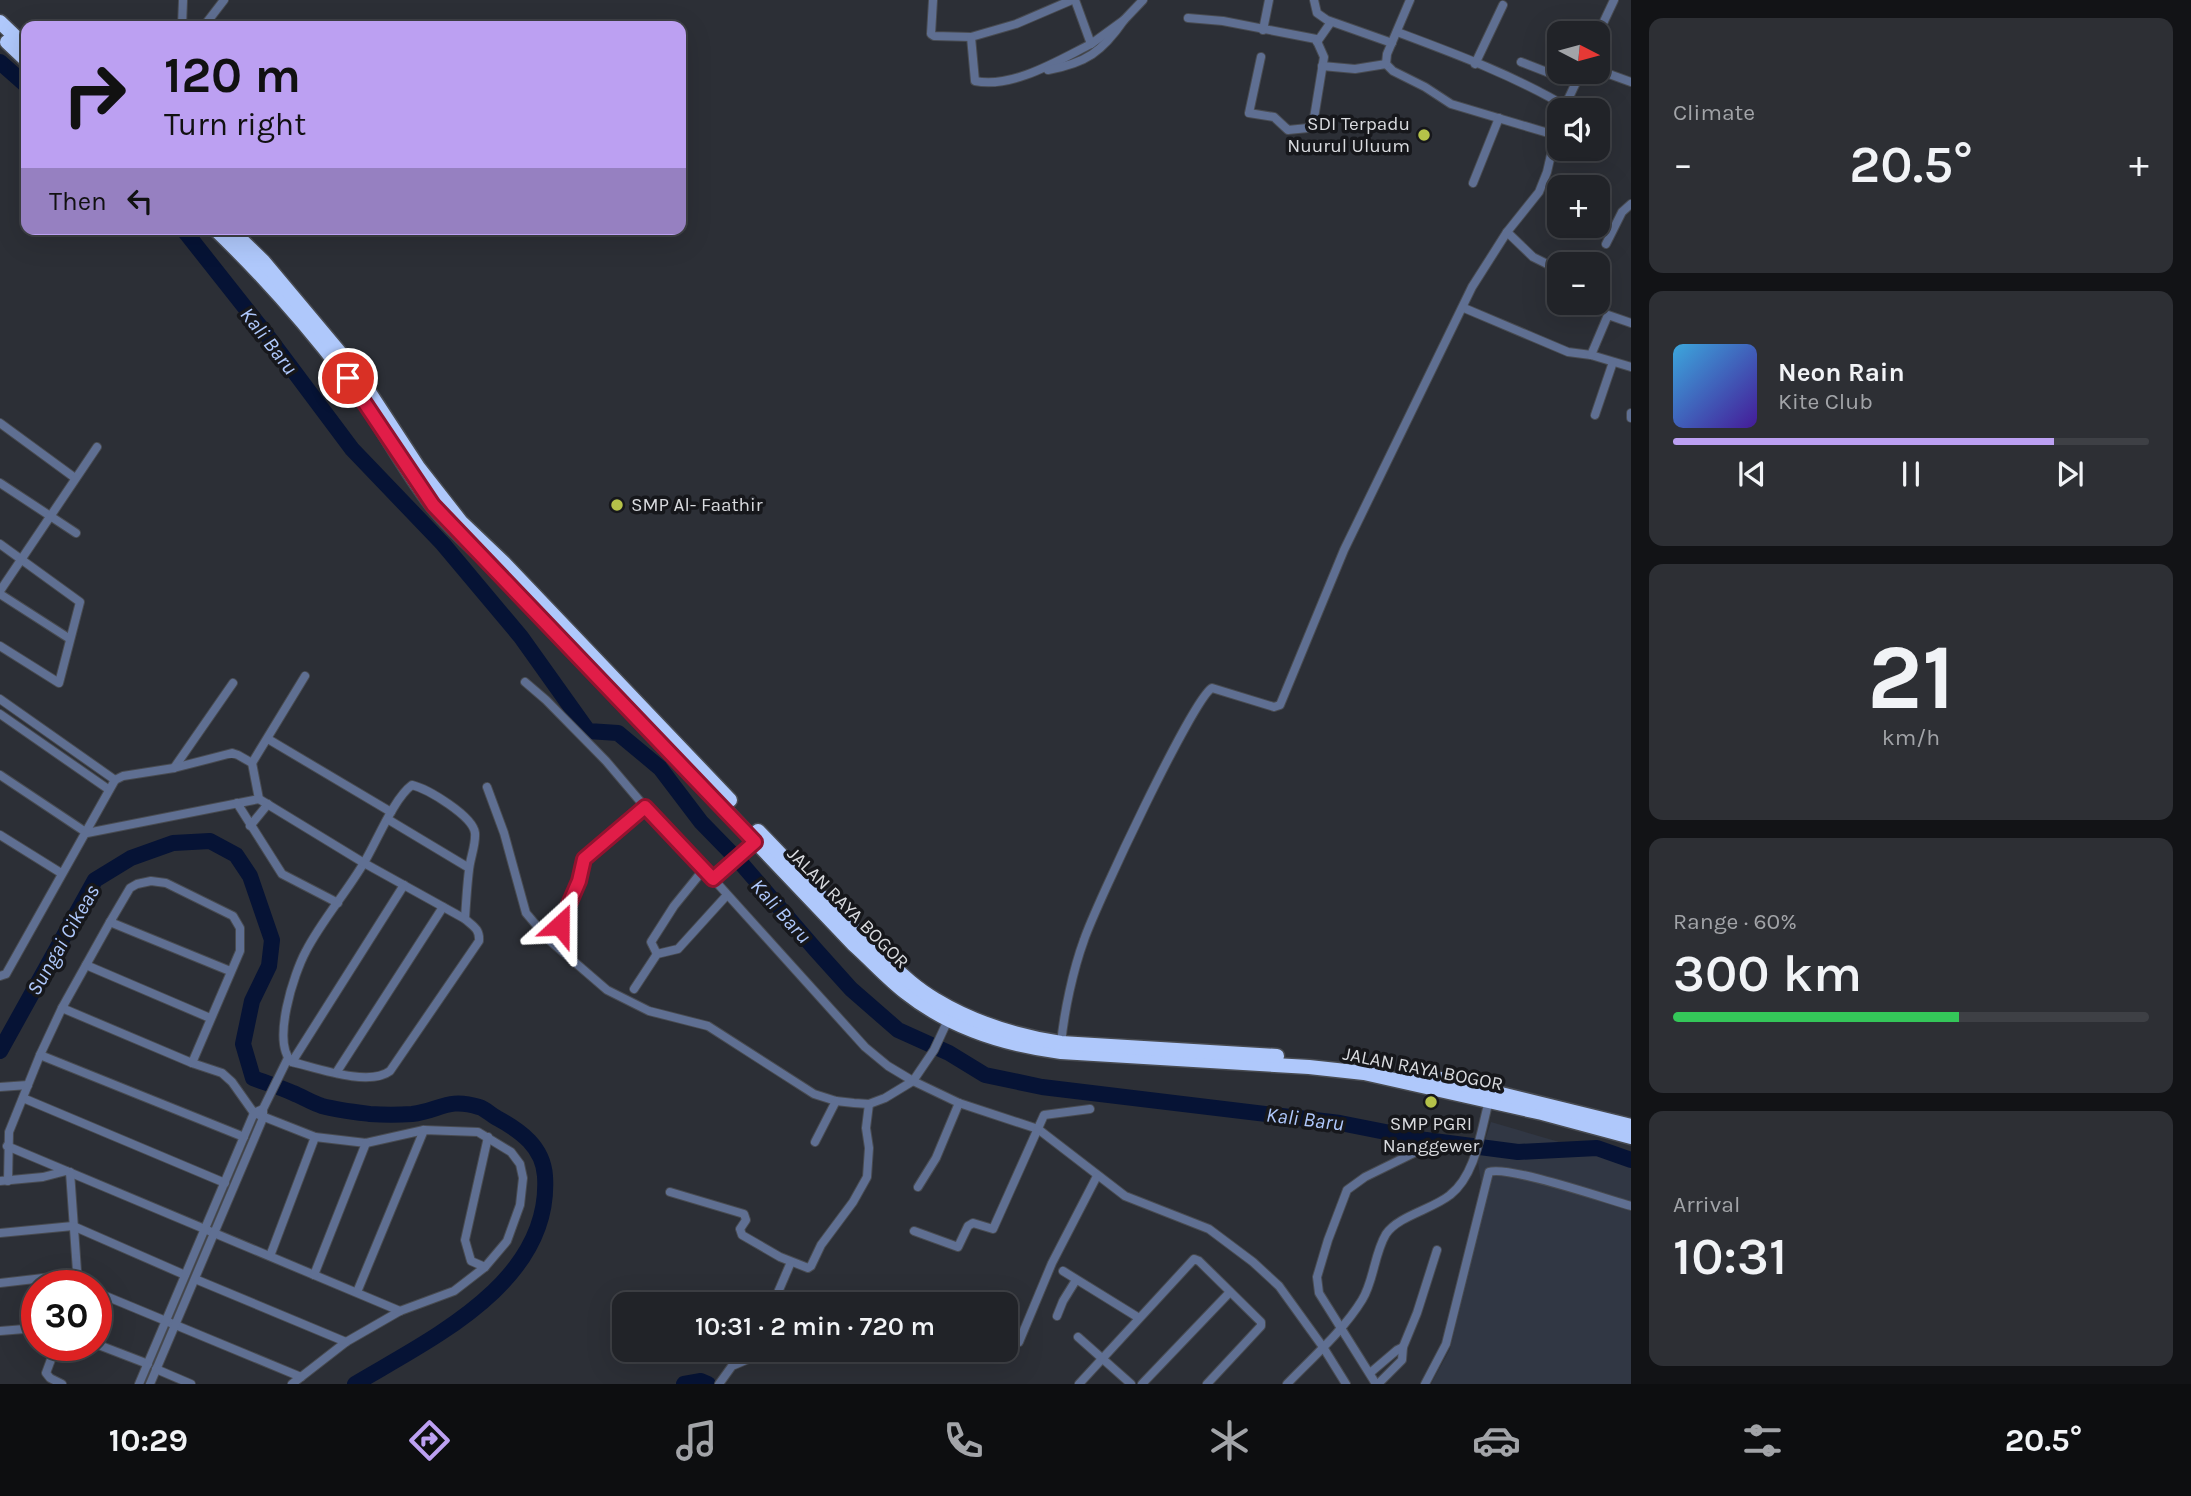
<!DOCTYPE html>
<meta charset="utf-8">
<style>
:root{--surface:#212328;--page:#2d2f34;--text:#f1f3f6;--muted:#a2a4a8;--line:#3e4045;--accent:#bca0f2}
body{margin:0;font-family:Karla,sans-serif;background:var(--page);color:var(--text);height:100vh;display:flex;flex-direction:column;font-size:26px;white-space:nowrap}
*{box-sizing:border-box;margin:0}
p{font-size:23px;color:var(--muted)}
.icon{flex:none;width:38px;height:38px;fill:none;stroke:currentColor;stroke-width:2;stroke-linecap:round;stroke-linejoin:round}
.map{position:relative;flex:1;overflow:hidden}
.sheet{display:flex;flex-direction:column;gap:18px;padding:18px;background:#121316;width:560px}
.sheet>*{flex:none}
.top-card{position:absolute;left:21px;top:21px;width:665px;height:214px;border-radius:14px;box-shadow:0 7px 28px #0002,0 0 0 2px var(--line);background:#bca0f2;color:#111;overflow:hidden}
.needle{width:46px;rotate:96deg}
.tools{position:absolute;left:1547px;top:21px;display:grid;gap:14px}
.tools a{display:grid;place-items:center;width:63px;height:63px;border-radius:14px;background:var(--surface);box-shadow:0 7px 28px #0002,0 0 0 2px var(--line);font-size:35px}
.speed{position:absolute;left:21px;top:1270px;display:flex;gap:14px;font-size:35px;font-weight:700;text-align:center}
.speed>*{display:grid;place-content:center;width:91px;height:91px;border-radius:50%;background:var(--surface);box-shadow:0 7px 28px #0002,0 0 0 2px var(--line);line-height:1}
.speed .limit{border:10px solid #d22;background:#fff;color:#111}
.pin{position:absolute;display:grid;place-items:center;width:60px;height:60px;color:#fff;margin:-30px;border:4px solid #fff;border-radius:50%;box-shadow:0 2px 7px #0007}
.me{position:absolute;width:77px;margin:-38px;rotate:24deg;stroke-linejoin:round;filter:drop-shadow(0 0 5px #0008)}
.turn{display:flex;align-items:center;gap:24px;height:147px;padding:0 28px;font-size:32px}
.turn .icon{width:91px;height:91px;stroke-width:2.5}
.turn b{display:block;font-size:49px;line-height:60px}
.then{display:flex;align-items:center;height:66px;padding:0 28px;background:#0003;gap:14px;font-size:26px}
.big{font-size:52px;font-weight:600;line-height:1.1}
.sheet .tile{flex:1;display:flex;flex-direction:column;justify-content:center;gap:10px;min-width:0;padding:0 24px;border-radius:14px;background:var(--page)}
.sheet .dial{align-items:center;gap:0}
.dial b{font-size:91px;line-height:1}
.song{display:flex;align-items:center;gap:21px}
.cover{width:84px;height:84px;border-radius:10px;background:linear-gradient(135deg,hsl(200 70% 55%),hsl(260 70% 35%))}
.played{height:7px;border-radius:4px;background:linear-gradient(90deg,var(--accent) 80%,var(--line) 80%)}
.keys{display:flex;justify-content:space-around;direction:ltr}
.heat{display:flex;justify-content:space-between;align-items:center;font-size:38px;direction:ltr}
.charge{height:10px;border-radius:5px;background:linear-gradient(90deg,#34c759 60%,var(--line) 0)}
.trip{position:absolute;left:612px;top:1292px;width:406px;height:70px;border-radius:14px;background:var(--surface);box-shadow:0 7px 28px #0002,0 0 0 2px var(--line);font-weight:600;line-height:70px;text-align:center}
.dock{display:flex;height:112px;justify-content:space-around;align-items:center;background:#0d0e10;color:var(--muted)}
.dock .icon{width:49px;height:49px}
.dock .on{color:var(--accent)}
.dock b{font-size:32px;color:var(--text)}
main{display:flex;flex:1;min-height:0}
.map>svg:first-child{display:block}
.built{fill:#313744}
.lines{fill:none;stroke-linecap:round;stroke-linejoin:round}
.river{stroke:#061335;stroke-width:16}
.street-casing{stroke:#484b51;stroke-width:10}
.highway-casing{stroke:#484b51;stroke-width:17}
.street{stroke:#5f6f92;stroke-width:8}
.highway{stroke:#afc8fb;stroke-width:14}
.route-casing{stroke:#92132f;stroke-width:18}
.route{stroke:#e11d48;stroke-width:12}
.poi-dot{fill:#b5c249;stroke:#16171b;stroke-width:2.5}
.labels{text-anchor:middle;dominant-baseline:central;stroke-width:7;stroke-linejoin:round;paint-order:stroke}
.poi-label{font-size:19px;fill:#d9dbdf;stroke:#16171b;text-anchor:end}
.street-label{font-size:19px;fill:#d9dbdf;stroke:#16171b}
.water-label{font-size:21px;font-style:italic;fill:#afc8fc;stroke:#16171b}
</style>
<main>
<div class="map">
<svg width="1631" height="1384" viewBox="0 0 1631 1384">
<rect width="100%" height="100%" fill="#2c2f36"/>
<path class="built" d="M1491 1122 1631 1163V1384H1431L1450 1349 1481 1220 1482 1190 1478 1162Z"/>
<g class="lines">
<g class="river">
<path d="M0 62 26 85"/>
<path d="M183 229 266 334 352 449 443 544 521 637 588 731 618 733 660 768 701 822 740 862 815 949 851 989 898 1030 949 1053 985 1075 1042 1087 1340 1123 1426 1140 1518 1152 1597 1148 1631 1160"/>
<path d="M0 1051 95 880 131 858 173 843 210 841 236 855 250 876 272 940 269 966 252 1001 243 1044 253 1078C266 1083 280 1087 293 1093 303 1097 312 1103 322 1106 337 1110 354 1112 370 1114 383 1115 399 1115 412 1114 440 1111 447 1097 479 1107 486 1109 491 1115 497 1118 521 1131 543 1147 545 1176 552 1282 432 1338 355 1384"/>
<path d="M684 1384 701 1381 708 1384"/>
</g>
<defs>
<g id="street">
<path d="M933 0 931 34 934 36 971 37 1016 24 1072 0"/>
<path d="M1314 0 1317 13 1327 20 1392 43"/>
<path d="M1188 18 1223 21 1316 39 1324 57 1314 118 1308 128 1288 130 1274 117 1249 113 1261 57"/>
<path d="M182 26 183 0"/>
<path d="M204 26 224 0"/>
<path d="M1263 30 1269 0"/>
<path d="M1397 32C1456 54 1518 77 1572 110"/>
<path d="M1598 34 1614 0"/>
<path d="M971 37 975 81C1012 89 1059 60 1091 44L1075 0"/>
<path d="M1317 42 1331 22"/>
<path d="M1091 44 1124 20 1143 0"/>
<path d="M1521 62 1575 83"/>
<path d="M1386 64 1393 71 1425 87 1451 104 1555 135"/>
<path d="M1386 64 1387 54 1410 0"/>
<path d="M1475 64 1503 5"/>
<path d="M1322 66 1355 69 1386 64"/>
<path d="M1048 70C1086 63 1102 52 1124 20"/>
<path d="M1598 70 1631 82"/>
<path d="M1563 110 1581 72"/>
<path d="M1473 183 1499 118"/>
<path d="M1507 232 1533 257 1559 270"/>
<path d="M1606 244 1622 212 1631 204"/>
<path d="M1464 308 1568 352 1591 355 1631 367"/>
<path d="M1591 355 1608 315 1631 323"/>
<path d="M1631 413V418"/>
<path d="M1595 415 1613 362"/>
<path d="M0 423 75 478"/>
<path d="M0 483 76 533"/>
<path d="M0 544 80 602 59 683 0 646"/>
<path d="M0 591 97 447"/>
<path d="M0 594 70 639"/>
<path d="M525 682 546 700 606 761 645 807 689 852 865 1047 888 1066 913 1081 959 1103 1038 1129 1125 1196 1209 1229 1253 1262 1279 1286 1323 1347 1346 1384"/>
<path d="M0 699 115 780"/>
<path d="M0 714 108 789"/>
<path d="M268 739 391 812"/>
<path d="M252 763 305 676"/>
<path d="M174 768 233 683"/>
<path d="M0 775 87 833 259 799"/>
<path d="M412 785C428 789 473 816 475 833 476 845 470 858 469 870 467 886 466 903 465 919 473 926 480 929 479 941L390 1071C369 1087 317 1068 292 1062 271 1043 294 973 306 951 322 920 347 892 365 861 377 841 394 798 412 785Z"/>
<path d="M487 787 504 833 526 913 549 940 607 990 649 1011 708 1026 814 1094 836 1101 854 1103 869 1104 885 1098 913 1081 934 1050 948 1020"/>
<path d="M237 803 282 874 338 903"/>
<path d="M389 820 469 868"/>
<path d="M250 826 268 804"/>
<path d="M0 835 61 873"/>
<path d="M713 879 755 842"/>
<path d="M110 922 230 971"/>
<path d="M549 940 569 906 584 859 645 807"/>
<path d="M657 954 651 942 674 906 704 869"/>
<path d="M86 965 210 1018"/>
<path d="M0 976 6 974 115 780 123 776 174 768 232 753 238 755 252 763 259 799 364 863 465 919"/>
<path d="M634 989 657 954 678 949 727 895"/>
<path d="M62 1008 192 1063 222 1073 232 1082 254 1113 315 1137 366 1143 424 1130 478 1132 511 1152 520 1164 523 1178 520 1205 507 1241 485 1267 454 1291 400 1311 346 1342 292 1384"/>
<path d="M1061 1044C1064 1012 1073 970 1084 940 1095 907 1193 698 1212 688L1274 707 1280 705 1344 550 1472 287 1507 232 1539 192 1547 172 1559 120"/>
<path d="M40 1055 244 1137"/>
<path d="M292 1062 404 885"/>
<path d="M336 1073 443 907"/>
<path d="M0 1087 28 1085"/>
<path d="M23 1098 225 1183"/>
<path d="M263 1109 288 1058"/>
<path d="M815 1142 836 1101"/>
<path d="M7 1146 400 1311"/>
<path d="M70 1172 78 1285 81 1286"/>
<path d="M0 1181 43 1177 66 1171"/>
<path d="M8 1181 9 1132 40 1055 62 1008 110 922 130 888 137 884 151 881 166 883 233 916 240 928V951L192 1063"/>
<path d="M918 1187 936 1158 959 1103"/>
<path d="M670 1192 744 1214 746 1220 740 1229 742 1235 780 1257 808 1268 811 1266 821 1245 853 1202 867 1177 869 1148 866 1128 869 1104"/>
<path d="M914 1231 958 1247 968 1226 973 1223 993 1229 1044 1115 1090 1109"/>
<path d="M0 1233 73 1226 185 1275"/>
<path d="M270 1256 315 1137"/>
<path d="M485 1267 471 1261 465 1240 488 1137"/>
<path d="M1063 1271 1139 1318"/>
<path d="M314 1275 366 1143"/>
<path d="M195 1279 346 1342"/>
<path d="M0 1283 78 1274"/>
<path d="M96 1292 301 1377"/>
<path d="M357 1292 424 1130"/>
<path d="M773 1304 791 1262"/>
<path d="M1057 1316 1063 1301 1076 1280"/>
<path d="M0 1331 37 1328"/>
<path d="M1078 1337 1131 1384"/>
<path d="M1019 1342 1052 1263 1097 1176"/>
<path d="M96 1344 148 1364"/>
<path d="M56 1346 46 1373 50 1378 62 1384"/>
<path d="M156 1369 191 1384"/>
<path d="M1370 1373 1397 1350 1403 1347"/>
<path d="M139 1384 254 1113 263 1109V1118L150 1384"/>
<path d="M719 1384 732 1366 746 1360 754 1349"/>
<path d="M1079 1384 1194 1259 1199 1261 1261 1322V1326L1207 1384"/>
<path d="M1142 1384 1230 1292"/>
<path d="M1287 1384C1312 1358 1343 1331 1362 1300 1374 1281 1374 1254 1386 1234 1398 1216 1433 1209 1450 1195 1477 1174 1481 1128 1490 1097"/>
<path d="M1376 1384 1319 1293 1317 1277 1328 1240 1347 1190 1365 1177 1418 1151"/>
<path d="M1378 1384 1402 1360 1403 1347 1417 1313 1437 1250"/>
<path d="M1425 1384 1446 1344 1489 1172C1507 1165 1606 1199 1631 1206"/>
</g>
<g id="highway">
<path d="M0 22 26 47"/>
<path d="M7 42 26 60"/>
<path d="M215 229C263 275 306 324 346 376 378 417 400 464 432 505 452 530 477 551 500 573L853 944C871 960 887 978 905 992 949 1027 1006 1045 1061 1052L1309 1067 1364 1073 1542 1113 1631 1137"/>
<path d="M230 229 263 261 356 372 418 467 461 522 504 563 730 800"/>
<path d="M758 831C799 873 838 917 882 956 899 972 915 988 936 1000 974 1023 1017 1036 1061 1043L1277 1056"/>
<path d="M1412 1072 1631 1126"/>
</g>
</defs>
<use href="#street" class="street-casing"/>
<use href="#highway" class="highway-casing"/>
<use href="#street" class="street"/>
<use href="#highway" class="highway"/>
</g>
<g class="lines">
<defs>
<path id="route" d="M348 378 433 505 755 842 713 879 645 807 584 859 579 881 560 925"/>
</defs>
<use href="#route" class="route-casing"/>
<use href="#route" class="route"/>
</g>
<g class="poi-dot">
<circle cx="1424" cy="135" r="7"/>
<circle cx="617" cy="505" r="7"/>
<circle cx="1431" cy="1102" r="7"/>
</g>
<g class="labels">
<g class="poi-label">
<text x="1410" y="124">SDI Terpadu<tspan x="1410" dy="22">Nuurul Uluum</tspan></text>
<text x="631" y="505" text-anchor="start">SMP Al- Faathir</text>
<text x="1431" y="1124" text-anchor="middle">SMP PGRI<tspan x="1431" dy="22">Nanggewer</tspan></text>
</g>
<g class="street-label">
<text transform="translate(848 908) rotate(45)">JALAN RAYA BOGOR</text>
<text transform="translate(1423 1069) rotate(11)">JALAN RAYA BOGOR</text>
</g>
<g class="water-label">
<text transform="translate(269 341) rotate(52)">Kali Baru</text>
<text transform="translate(781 911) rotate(48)">Kali Baru</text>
<text transform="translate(63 940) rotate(-60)">Sungai Cikeas</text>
<text transform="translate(1305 1119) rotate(7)">Kali Baru</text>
</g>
</g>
</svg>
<div class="tools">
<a><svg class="needle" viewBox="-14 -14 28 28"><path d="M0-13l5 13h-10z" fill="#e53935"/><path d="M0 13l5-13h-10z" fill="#a2a4a8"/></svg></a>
<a><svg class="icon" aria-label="sound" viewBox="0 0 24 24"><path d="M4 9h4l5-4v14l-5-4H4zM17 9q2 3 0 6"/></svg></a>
<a>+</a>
<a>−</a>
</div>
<div class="speed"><div class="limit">30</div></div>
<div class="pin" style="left:348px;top:378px;background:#d93025"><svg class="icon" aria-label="arrive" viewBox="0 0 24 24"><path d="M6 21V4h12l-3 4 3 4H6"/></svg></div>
<svg class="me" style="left:560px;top:925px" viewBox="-20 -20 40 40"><path d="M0-17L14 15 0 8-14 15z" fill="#e11d48" stroke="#fff" stroke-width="4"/></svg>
<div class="trip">10:31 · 2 min · 720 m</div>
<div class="top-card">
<div class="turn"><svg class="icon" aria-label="right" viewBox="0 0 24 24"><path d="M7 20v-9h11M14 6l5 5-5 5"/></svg><div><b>120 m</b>Turn right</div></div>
<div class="then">Then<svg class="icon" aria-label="left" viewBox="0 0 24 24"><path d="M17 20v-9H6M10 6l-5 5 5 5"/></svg></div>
</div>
</div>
<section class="sheet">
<div class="tile"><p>Climate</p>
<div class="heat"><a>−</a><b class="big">20.5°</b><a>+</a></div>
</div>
<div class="tile">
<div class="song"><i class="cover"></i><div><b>Neon Rain</b><p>Kite Club</p></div></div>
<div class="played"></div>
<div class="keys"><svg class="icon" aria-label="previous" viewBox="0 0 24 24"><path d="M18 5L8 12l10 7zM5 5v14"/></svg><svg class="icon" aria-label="pause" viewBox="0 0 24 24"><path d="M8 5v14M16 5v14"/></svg><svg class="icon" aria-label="next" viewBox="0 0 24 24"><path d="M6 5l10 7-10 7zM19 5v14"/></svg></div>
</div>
<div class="tile dial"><b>21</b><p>km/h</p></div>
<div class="tile"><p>Range · 60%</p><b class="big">300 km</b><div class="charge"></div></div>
<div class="tile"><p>Arrival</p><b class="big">10:31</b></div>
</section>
</main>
<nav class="dock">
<b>10:29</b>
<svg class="icon on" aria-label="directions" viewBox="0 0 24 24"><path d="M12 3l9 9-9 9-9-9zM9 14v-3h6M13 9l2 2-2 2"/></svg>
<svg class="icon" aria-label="music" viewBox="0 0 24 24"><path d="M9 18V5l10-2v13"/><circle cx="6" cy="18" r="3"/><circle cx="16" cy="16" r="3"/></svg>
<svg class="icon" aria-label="phone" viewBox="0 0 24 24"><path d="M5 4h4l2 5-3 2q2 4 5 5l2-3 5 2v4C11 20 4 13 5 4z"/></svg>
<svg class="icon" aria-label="climate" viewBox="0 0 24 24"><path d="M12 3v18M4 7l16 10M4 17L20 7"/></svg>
<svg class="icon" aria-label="car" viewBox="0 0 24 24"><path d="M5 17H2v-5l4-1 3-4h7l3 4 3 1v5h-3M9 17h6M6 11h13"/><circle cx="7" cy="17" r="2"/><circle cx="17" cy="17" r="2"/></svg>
<svg class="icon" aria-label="filters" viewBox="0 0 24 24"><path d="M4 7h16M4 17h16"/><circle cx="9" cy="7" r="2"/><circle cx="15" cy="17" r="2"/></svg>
<b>20.5°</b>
</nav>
